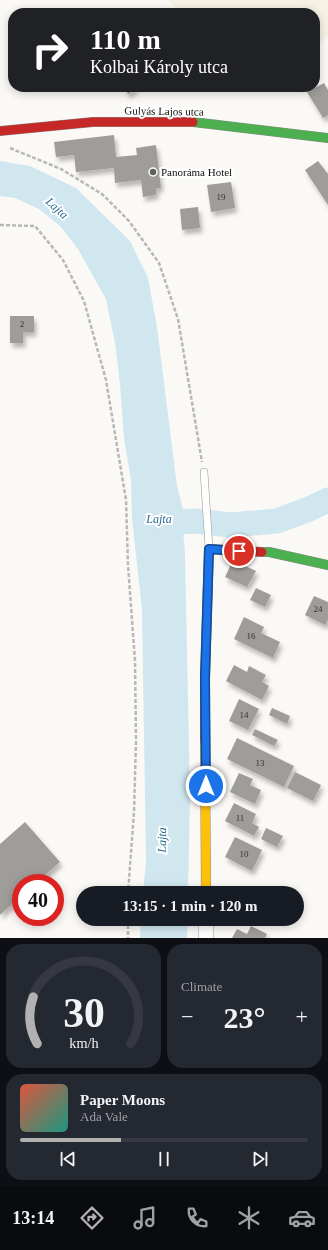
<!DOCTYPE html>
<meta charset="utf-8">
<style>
:root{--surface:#171b24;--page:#242831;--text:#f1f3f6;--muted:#9ea1a6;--line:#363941;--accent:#b1b1b2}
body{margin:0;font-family:Georgia,serif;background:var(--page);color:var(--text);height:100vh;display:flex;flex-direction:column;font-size:15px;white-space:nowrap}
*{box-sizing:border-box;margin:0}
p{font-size:13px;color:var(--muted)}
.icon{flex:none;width:22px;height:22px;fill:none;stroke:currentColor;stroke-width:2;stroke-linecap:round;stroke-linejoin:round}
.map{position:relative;height:938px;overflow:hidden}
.sheet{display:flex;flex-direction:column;gap:6px;padding:6px;background:#0d0f14;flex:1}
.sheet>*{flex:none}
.guide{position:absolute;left:8px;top:8px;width:312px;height:84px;border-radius:16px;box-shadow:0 2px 10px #0003;background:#202124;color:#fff;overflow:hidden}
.speed{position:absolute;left:12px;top:874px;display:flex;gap:8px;font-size:20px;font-weight:700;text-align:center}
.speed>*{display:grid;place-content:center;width:52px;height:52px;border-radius:50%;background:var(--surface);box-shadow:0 2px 10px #0003;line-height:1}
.speed .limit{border:6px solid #d22;background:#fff;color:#111}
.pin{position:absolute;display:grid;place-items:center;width:34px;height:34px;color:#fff;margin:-17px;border:2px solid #fff;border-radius:50%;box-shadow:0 1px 4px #0007}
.me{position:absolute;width:44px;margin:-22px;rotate:0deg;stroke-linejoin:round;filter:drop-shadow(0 0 3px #0008)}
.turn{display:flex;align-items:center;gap:14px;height:84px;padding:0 16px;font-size:18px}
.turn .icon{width:52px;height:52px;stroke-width:2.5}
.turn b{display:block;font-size:28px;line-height:34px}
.big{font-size:30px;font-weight:700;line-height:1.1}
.sheet .widget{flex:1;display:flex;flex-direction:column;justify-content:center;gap:6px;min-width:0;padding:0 14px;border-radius:16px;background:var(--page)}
.sheet .dial{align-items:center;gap:0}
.dial svg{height:104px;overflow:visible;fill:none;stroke:var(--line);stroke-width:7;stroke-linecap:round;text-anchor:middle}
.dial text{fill:var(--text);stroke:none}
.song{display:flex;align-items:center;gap:12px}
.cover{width:48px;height:48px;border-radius:6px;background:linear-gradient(135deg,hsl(10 70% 55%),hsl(170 70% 35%))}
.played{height:4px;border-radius:2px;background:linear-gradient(90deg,var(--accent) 35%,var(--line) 35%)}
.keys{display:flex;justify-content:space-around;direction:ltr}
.heat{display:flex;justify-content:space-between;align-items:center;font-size:22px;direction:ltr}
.sheet .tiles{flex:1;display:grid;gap:6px;grid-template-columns:1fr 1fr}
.widget:last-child{grid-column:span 2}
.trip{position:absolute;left:76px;top:886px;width:228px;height:40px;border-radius:20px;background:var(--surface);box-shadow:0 2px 10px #0003;font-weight:700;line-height:40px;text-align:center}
.menu{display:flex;height:64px;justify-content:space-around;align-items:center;background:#090b0e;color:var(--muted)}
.menu .icon{width:28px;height:28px}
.menu .selected{color:var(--accent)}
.menu b{font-size:18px;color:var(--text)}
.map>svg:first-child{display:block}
.farmland{fill:#f6f2e3}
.water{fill:#d0e7f0}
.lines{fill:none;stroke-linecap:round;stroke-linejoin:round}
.river{stroke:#d0e7f0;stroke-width:25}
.building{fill:#9f9d9a;filter:url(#shadow)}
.lane-casing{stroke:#959493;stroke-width:8}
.street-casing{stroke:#959493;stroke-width:16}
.fast-casing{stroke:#8c8b89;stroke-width:10}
.slow-casing{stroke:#8c8b89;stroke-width:10}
.jam-casing{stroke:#8c8b89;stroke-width:10}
.path{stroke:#b9b8b8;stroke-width:2.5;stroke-dasharray:4 2;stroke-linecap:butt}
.lane{stroke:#fefefe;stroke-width:7}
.street{stroke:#fefefe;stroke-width:15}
.fast{stroke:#4caf50;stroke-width:9}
.slow{stroke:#ffc107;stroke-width:9}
.jam{stroke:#c62828;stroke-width:9}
.route-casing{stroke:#114b97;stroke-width:10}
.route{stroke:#1a73e8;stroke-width:7}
.poi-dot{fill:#626160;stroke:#fff;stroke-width:1.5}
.labels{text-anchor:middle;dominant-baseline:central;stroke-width:4;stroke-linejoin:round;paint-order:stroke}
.number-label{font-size:9px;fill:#333232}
.street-label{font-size:11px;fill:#0f0f0f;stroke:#fff}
.poi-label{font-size:11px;fill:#0f0f0f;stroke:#fff;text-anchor:start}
.water-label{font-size:12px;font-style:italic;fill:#286a91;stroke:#fff}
</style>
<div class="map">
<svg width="328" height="938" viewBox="0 0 328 938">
<defs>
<filter id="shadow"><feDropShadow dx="2.5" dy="4.5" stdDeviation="2" flood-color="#0004"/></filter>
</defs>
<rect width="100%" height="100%" fill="#fbf9f5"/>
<path class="farmland" d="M168 0H328V36L315 47V13H181Z"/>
<g class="water">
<path d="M0 161 30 166 76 188 130 241 148 278 157 327 177 486 185 517 200 518 203 528 183 529 185 555 190 796 188 893H143L146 860 142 610 132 518 131 480 124 438 120 384 115 343 106 299 78 249 60 226 39 209 15 198 0 196Z"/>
<path d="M141 919H188L187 938H140Z"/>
</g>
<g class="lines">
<path class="river" d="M166 523 195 521 230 525 277 521 309 509 328 500"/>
</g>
<g class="building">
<path d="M324 83 328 90V115L323 118 307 92Z"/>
<path d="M124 87H138L128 94Z"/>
<path d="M114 135 116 157 137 155 136 148 156 145 161 188H156V195L143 197 141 180 115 183 114 168 76 172 74 155 56 157 54 142Z"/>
<path d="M318 161 328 174V205L305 170Z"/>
<path d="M231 182 235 208 211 212 207 185Z"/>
<path d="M198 207 200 228 182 230 180 209Z"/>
<path d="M10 316H34V332H23V343H10Z"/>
<path d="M233 560 256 571 247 587 225 577Z"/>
<path d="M256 588 271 595 265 607 250 600Z"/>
<path d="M314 596 328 602V620L325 625 305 615Z"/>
<path d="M244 617 264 627 261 633 280 642 273 658 234 639Z"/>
<path d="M234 665 247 672 249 666 266 675 262 682 269 686 262 700 226 681Z"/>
<path d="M239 699 259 709 248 730 229 721Z"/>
<path d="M272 708 290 716 287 724 269 715Z"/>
<path d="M255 729 278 740 274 746 252 735Z"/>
<path d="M237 738 294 766 284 787 227 759Z"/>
<path d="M295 772 321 785 313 801 287 788Z"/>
<path d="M239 773 253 779 250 785 261 790 255 804 230 792Z"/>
<path d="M234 803 256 814 252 823 259 827 254 836 225 821Z"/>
<path d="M25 822 60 862 36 883H21V896L0 915V844Z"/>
<path d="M266 828 283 836 277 847 261 839Z"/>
<path d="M235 837 262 850 252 871 225 857Z"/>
<path d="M251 926 267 934 265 938H232L237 929 247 934Z"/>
</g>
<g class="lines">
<defs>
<path id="lane" d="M204 472 209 548"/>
<path id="street" d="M206 919V938"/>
<g id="fast">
<path d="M193 122 328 138"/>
<path d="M262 552H269L328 565"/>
</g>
<path id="slow" d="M205 742 206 893"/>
<g id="jam">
<path d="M0 131 93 122H193"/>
<path d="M205 742V678L209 549 262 552"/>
</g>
</defs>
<use href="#lane" class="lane-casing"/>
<use href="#street" class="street-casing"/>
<use href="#fast" class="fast-casing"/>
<use href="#slow" class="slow-casing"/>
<use href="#jam" class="jam-casing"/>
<g class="path">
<path d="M10 148 61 169 102 194 129 221 159 263 178 319 202 462"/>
<path d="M0 225 35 226 63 260 84 301 106 380 126 500 128 565 135 661 136 741 134 812 128 893"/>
<path d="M128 919V938"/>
</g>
<use href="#lane" class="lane"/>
<use href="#street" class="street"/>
<use href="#fast" class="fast"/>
<use href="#slow" class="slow"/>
<use href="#jam" class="jam"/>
</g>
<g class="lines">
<defs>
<path id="route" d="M206 786 205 678 209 549 239 551"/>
</defs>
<use href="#route" class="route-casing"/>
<use href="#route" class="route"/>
</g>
<circle class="poi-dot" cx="153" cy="172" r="4"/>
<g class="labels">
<g class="number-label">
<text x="221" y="197">19</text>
<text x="22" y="324">2</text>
<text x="318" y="609">24</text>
<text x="251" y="636">16</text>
<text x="244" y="715">14</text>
<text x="260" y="763">13</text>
<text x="240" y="818">11</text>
<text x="244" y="854">10</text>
</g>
<g class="street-label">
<text transform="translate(164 111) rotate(1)">Gulyás Lajos utca</text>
</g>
<g class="poi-label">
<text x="161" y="172">Panoráma Hotel</text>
</g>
<g class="water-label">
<text transform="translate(57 208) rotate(42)">Lajta</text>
<text x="159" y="519">Lajta</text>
<text transform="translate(162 840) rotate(-89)">Lajta</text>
</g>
</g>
</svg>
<div class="speed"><div class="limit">40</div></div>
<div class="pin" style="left:239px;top:551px;background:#d93025"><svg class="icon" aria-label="arrive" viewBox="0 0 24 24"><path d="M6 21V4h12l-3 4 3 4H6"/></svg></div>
<svg class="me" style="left:206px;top:786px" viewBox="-20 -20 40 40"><circle r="17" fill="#1a73e8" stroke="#fff" stroke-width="3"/><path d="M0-11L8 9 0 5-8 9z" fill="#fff"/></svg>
<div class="trip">13:15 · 1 min · 120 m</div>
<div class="guide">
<div class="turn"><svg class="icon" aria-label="right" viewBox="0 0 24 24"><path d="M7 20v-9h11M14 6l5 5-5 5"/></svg><div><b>110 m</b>Kolbai Károly utca</div></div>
</div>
</div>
<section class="sheet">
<div class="tiles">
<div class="widget dial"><svg viewBox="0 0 100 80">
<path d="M14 69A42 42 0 1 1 86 69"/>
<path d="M14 69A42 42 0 0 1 11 33" stroke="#b1b1b2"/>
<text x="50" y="56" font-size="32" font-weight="700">30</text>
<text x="50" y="72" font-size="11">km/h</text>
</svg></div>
<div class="widget"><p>Climate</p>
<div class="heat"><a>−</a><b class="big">23°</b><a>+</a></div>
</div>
<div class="widget">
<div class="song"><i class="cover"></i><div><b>Paper Moons</b><p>Ada Vale</p></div></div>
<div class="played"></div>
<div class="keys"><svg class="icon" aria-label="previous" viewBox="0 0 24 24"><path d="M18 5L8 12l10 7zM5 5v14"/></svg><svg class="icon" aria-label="pause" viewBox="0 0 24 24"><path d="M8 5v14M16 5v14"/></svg><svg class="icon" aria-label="next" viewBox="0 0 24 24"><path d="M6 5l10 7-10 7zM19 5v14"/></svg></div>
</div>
</div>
</section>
<nav class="menu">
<b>13:14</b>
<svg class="icon selected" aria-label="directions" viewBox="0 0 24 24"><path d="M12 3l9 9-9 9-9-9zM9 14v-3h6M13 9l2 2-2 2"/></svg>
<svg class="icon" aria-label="music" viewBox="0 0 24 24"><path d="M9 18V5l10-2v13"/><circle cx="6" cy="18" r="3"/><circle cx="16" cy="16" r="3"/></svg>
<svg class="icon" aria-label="phone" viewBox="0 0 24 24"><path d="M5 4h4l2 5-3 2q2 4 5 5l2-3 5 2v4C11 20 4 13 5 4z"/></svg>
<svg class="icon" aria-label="climate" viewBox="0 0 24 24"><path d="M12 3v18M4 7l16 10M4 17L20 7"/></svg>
<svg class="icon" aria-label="car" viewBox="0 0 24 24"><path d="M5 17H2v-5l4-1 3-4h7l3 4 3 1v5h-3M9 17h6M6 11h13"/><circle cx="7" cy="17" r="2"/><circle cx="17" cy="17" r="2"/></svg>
</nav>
